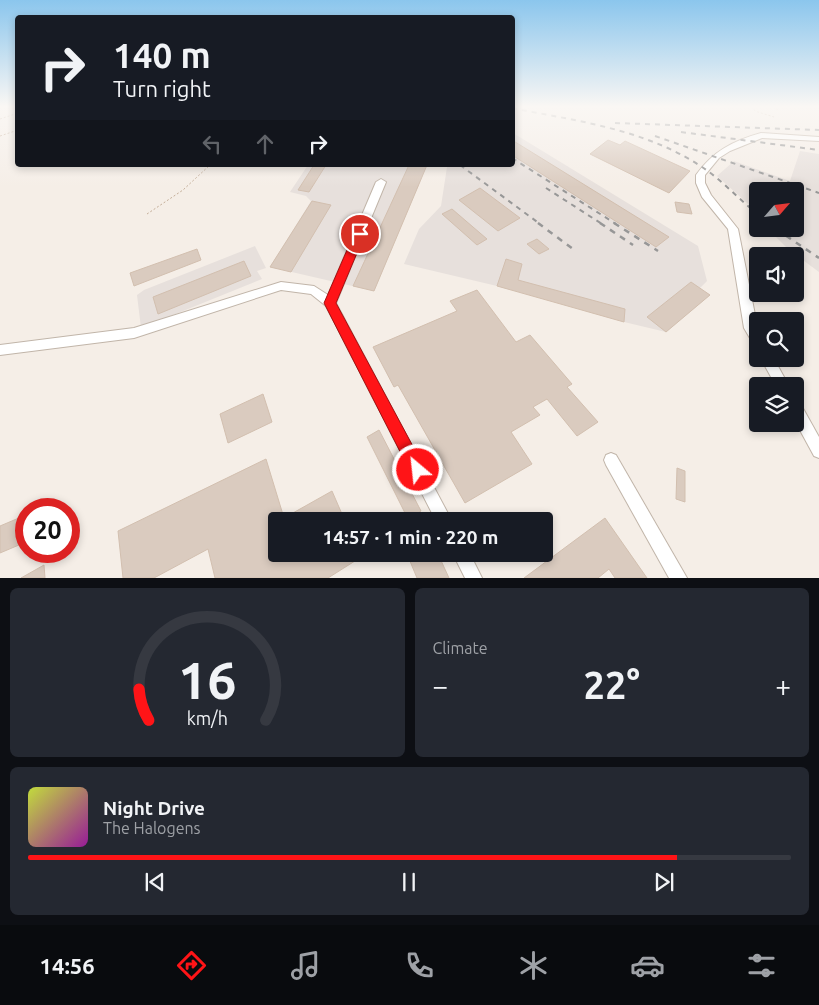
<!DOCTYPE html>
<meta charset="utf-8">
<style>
:root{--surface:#171b24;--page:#242831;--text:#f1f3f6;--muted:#9ea1a6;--line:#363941;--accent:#ff1417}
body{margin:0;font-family:Ubuntu,sans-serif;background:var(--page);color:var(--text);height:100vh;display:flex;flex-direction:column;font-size:19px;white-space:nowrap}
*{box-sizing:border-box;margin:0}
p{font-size:16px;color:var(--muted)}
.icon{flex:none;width:28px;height:28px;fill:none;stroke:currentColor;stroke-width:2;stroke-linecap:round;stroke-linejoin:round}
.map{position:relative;height:578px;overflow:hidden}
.details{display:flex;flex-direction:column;gap:10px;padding:10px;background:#0d0f14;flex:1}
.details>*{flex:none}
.hud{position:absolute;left:15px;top:15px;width:500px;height:152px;border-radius:5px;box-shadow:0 2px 8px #0003;background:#171b24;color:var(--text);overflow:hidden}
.needle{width:32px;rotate:62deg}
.tools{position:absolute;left:749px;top:182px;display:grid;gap:10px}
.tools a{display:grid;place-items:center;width:55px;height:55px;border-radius:5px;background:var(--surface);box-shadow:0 2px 8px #0003;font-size:25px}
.speed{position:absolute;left:15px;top:498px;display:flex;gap:10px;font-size:25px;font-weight:700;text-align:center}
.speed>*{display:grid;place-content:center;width:65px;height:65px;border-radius:50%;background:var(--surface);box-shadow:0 2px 8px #0003;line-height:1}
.speed .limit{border:8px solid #d22;background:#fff;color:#111}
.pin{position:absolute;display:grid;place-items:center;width:42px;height:42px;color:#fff;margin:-21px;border:2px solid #fff;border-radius:50%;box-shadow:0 1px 5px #0007}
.me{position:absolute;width:55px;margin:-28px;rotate:332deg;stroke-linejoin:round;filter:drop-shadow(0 0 4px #0008)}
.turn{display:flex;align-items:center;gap:18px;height:105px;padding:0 15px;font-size:22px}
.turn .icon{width:65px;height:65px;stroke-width:2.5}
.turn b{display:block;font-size:35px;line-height:42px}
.lanes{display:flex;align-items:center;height:48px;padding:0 15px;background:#0003;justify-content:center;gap:25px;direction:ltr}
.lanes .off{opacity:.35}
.big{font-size:38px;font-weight:700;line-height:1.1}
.details .card{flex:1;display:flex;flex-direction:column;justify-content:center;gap:8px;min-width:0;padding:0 18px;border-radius:8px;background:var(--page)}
.details .dial{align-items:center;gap:0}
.dial svg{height:130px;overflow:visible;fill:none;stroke:var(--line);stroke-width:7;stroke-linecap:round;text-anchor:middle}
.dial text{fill:var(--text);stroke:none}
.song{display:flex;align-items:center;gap:15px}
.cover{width:60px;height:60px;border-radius:8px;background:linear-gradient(135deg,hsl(70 70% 55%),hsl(300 70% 35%))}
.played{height:5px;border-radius:2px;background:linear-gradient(90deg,var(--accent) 85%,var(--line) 85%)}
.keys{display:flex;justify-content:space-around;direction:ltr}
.heat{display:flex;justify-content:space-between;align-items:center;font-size:28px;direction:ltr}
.details .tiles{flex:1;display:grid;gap:10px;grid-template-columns:1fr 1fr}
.card:last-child{grid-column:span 2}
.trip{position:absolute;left:268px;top:512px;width:285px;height:50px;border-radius:5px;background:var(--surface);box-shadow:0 2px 8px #0003;font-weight:700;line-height:50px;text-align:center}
.dock{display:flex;height:80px;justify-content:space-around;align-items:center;background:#090b0e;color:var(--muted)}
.dock .icon{width:35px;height:35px}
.dock .on{color:var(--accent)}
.dock b{font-size:22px;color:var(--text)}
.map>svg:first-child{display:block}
.industrial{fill:#e7e0dc}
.building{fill:#dacbbf;stroke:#d2bfaf}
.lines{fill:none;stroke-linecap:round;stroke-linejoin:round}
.minor-casing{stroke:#c1b5a9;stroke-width:2}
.path{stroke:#c4ae99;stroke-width:1;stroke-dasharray:2 2;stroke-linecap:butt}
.minor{fill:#fff;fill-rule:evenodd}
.rail-far1{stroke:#979797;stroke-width:2;stroke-dasharray:5 5;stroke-linecap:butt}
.rail{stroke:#979797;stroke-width:2.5;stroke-dasharray:6 6;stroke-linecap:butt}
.route{fill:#ff1417;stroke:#a60d0f}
</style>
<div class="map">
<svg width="819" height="578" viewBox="0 0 819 578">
<rect width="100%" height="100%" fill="#f5eee7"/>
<g class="industrial">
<path d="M513 133 698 246 707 281 700 288 710 295 666 332 624 322 497 286 404 264 419 229 441 206 447 167 445 165H512Z"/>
<path d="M800 151 819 154V272L788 249 768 229H795V191H758L757 212 717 176 734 161 790 181Z"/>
<path d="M308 165H427L374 291 270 267 311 201 306 196 290 192Z"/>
<path d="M255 246 266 268 257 271 262 279 141 328 137 295 144 290Z"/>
</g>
<g class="building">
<path d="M512 140 669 237 656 247 512 155Z"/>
<path d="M608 140 620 145 625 141 690 171 669 193 590 154Z"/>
<path d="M314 165H326L309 192 298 190Z"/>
<path d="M409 165H427L374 291 353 286Z"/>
<path d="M480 188 520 218 498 231 459 200Z"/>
<path d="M312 201 331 205 291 272 270 267Z"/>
<path d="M675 202 689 204 692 214 677 212Z"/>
<path d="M452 209 487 239 477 245 442 214Z"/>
<path d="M537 239 549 249 539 254 527 244Z"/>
<path d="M197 249 201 260 134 286 130 273Z"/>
<path d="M506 259 522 264 518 280 625 309 624 322 497 286Z"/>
<path d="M244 261 251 276 158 314 153 297Z"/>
<path d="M691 282 710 295 666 332 647 317Z"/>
<path d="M477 290 516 342 530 335 572 384 567 387 598 422 577 436 547 399 533 407 540 415 511 432 532 464 465 503 398 385 394 387 373 347 457 311 450 301Z"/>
<path d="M263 394 272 422 228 443 220 414Z"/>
<path d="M379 430 421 511 408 519 367 437Z"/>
<path d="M266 459 284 518 332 491 345 521H276V554H366L328 578H215L208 549 154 578H123L118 531Z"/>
<path d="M677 468 685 471V502L676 499Z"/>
<path d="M26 515V542L0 553V526Z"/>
<path d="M605 518 647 578H615L609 569 598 578H524Z"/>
<path d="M407 554H438L449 578H417Z"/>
<path d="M44 565 45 578H21Z"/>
</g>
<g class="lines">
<defs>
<g id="minor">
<path d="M761 133 819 137V141L762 138 730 151 719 158 705 175V183L711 195 738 229 758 330V346L754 345 744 328 728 229 702 197 696 183V175C713 151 733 141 761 133Z"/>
<path d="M381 179 386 182 336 303 452 521H436L326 306 311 294 281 290 134 338 0 355V345L134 328 281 282 314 286 328 295 376 182Z"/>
<path d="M761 359H774L789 386H776Z"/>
<path d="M795 402 800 403 819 437V458L814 456 795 421Z"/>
<path d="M611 453 616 455 687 578H669L606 465 604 460 606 455Z"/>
<path d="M453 554H470L482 578H465Z"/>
</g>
</defs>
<use href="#minor" class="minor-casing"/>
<g class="path">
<path d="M752 106 755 111 774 117"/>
<path d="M773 106 778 110"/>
<path d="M0 119 18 113"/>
<path d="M0 136 18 130"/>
<path d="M147 214 183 190 210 165"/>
</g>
<use href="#minor" class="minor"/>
<g class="rail-far1">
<path d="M512 108C577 121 645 129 702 167 722 180 738 199 758 214"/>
<path d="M615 123 819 130"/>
<path d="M681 132 819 150"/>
<path d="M655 136 819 193"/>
<path d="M512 158 616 224"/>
<path d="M460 165 540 224"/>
<path d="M546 188 602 224"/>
</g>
<g class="rail">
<path d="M538 223 573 249"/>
<path d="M600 223 633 245"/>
<path d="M614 223 658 251"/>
<path d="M776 229 819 258"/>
</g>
</g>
<linearGradient id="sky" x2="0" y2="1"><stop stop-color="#8bc6ed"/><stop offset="0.57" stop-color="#faf7f4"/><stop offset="1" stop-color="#faf7f4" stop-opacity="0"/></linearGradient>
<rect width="819" height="187" fill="url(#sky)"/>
<path class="route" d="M360 230 365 234 336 303 423 465 425 470 423 475 418 478 412 475 324 303 354 234Z"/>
</svg>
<div class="tools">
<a><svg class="needle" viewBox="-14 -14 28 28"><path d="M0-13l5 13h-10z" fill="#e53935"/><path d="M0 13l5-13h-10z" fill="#9ea1a6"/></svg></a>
<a><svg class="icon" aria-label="sound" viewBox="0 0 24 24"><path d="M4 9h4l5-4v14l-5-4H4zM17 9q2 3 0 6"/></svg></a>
<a><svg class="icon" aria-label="search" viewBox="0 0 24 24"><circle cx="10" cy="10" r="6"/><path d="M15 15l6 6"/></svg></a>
<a><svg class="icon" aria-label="layers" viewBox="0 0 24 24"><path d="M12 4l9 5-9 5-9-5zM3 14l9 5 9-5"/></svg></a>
</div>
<div class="speed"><div class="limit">20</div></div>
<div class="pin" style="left:360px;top:234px;background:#d93025"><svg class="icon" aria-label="arrive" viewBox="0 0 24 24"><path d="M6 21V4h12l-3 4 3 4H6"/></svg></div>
<svg class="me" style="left:418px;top:470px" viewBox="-20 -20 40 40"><circle r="17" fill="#ff1417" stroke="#fff" stroke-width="3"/><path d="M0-11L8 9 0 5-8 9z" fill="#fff"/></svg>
<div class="trip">14:57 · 1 min · 220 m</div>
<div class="hud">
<div class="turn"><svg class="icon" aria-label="right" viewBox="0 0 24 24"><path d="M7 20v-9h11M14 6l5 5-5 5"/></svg><div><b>140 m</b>Turn right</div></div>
<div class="lanes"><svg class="icon off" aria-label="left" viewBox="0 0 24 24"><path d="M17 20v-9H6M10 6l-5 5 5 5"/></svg><svg class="icon off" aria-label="ahead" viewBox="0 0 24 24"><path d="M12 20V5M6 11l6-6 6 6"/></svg><svg class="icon" aria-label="right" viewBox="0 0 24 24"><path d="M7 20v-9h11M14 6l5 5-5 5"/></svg></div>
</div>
</div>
<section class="details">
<div class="tiles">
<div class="card dial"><svg viewBox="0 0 100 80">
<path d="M14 69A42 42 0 1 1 86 69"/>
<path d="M14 69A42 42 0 0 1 8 50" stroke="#ff1417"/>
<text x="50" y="56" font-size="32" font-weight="700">16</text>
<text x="50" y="72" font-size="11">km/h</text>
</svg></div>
<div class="card"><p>Climate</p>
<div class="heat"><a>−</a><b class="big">22°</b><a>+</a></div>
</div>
<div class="card">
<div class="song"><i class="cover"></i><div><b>Night Drive</b><p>The Halogens</p></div></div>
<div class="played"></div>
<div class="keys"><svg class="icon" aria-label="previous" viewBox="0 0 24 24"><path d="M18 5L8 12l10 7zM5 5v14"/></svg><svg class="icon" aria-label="pause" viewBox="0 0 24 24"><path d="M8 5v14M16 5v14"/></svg><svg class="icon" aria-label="next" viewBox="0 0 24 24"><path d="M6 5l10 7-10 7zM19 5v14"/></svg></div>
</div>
</div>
</section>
<nav class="dock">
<b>14:56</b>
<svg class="icon on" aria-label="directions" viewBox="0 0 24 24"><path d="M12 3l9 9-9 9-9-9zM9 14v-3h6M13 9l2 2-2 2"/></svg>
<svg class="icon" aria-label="music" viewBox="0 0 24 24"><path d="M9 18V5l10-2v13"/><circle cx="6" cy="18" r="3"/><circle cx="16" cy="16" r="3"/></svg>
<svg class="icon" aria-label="phone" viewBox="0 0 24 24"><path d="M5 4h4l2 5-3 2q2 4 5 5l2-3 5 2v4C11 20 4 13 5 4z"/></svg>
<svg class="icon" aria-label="climate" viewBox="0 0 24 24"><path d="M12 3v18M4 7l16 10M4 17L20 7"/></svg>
<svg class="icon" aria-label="car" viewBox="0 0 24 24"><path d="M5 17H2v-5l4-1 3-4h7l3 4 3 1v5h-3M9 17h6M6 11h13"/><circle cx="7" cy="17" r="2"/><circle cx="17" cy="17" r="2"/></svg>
<svg class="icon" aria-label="filters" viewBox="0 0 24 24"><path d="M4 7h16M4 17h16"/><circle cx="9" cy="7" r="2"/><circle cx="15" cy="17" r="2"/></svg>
</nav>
